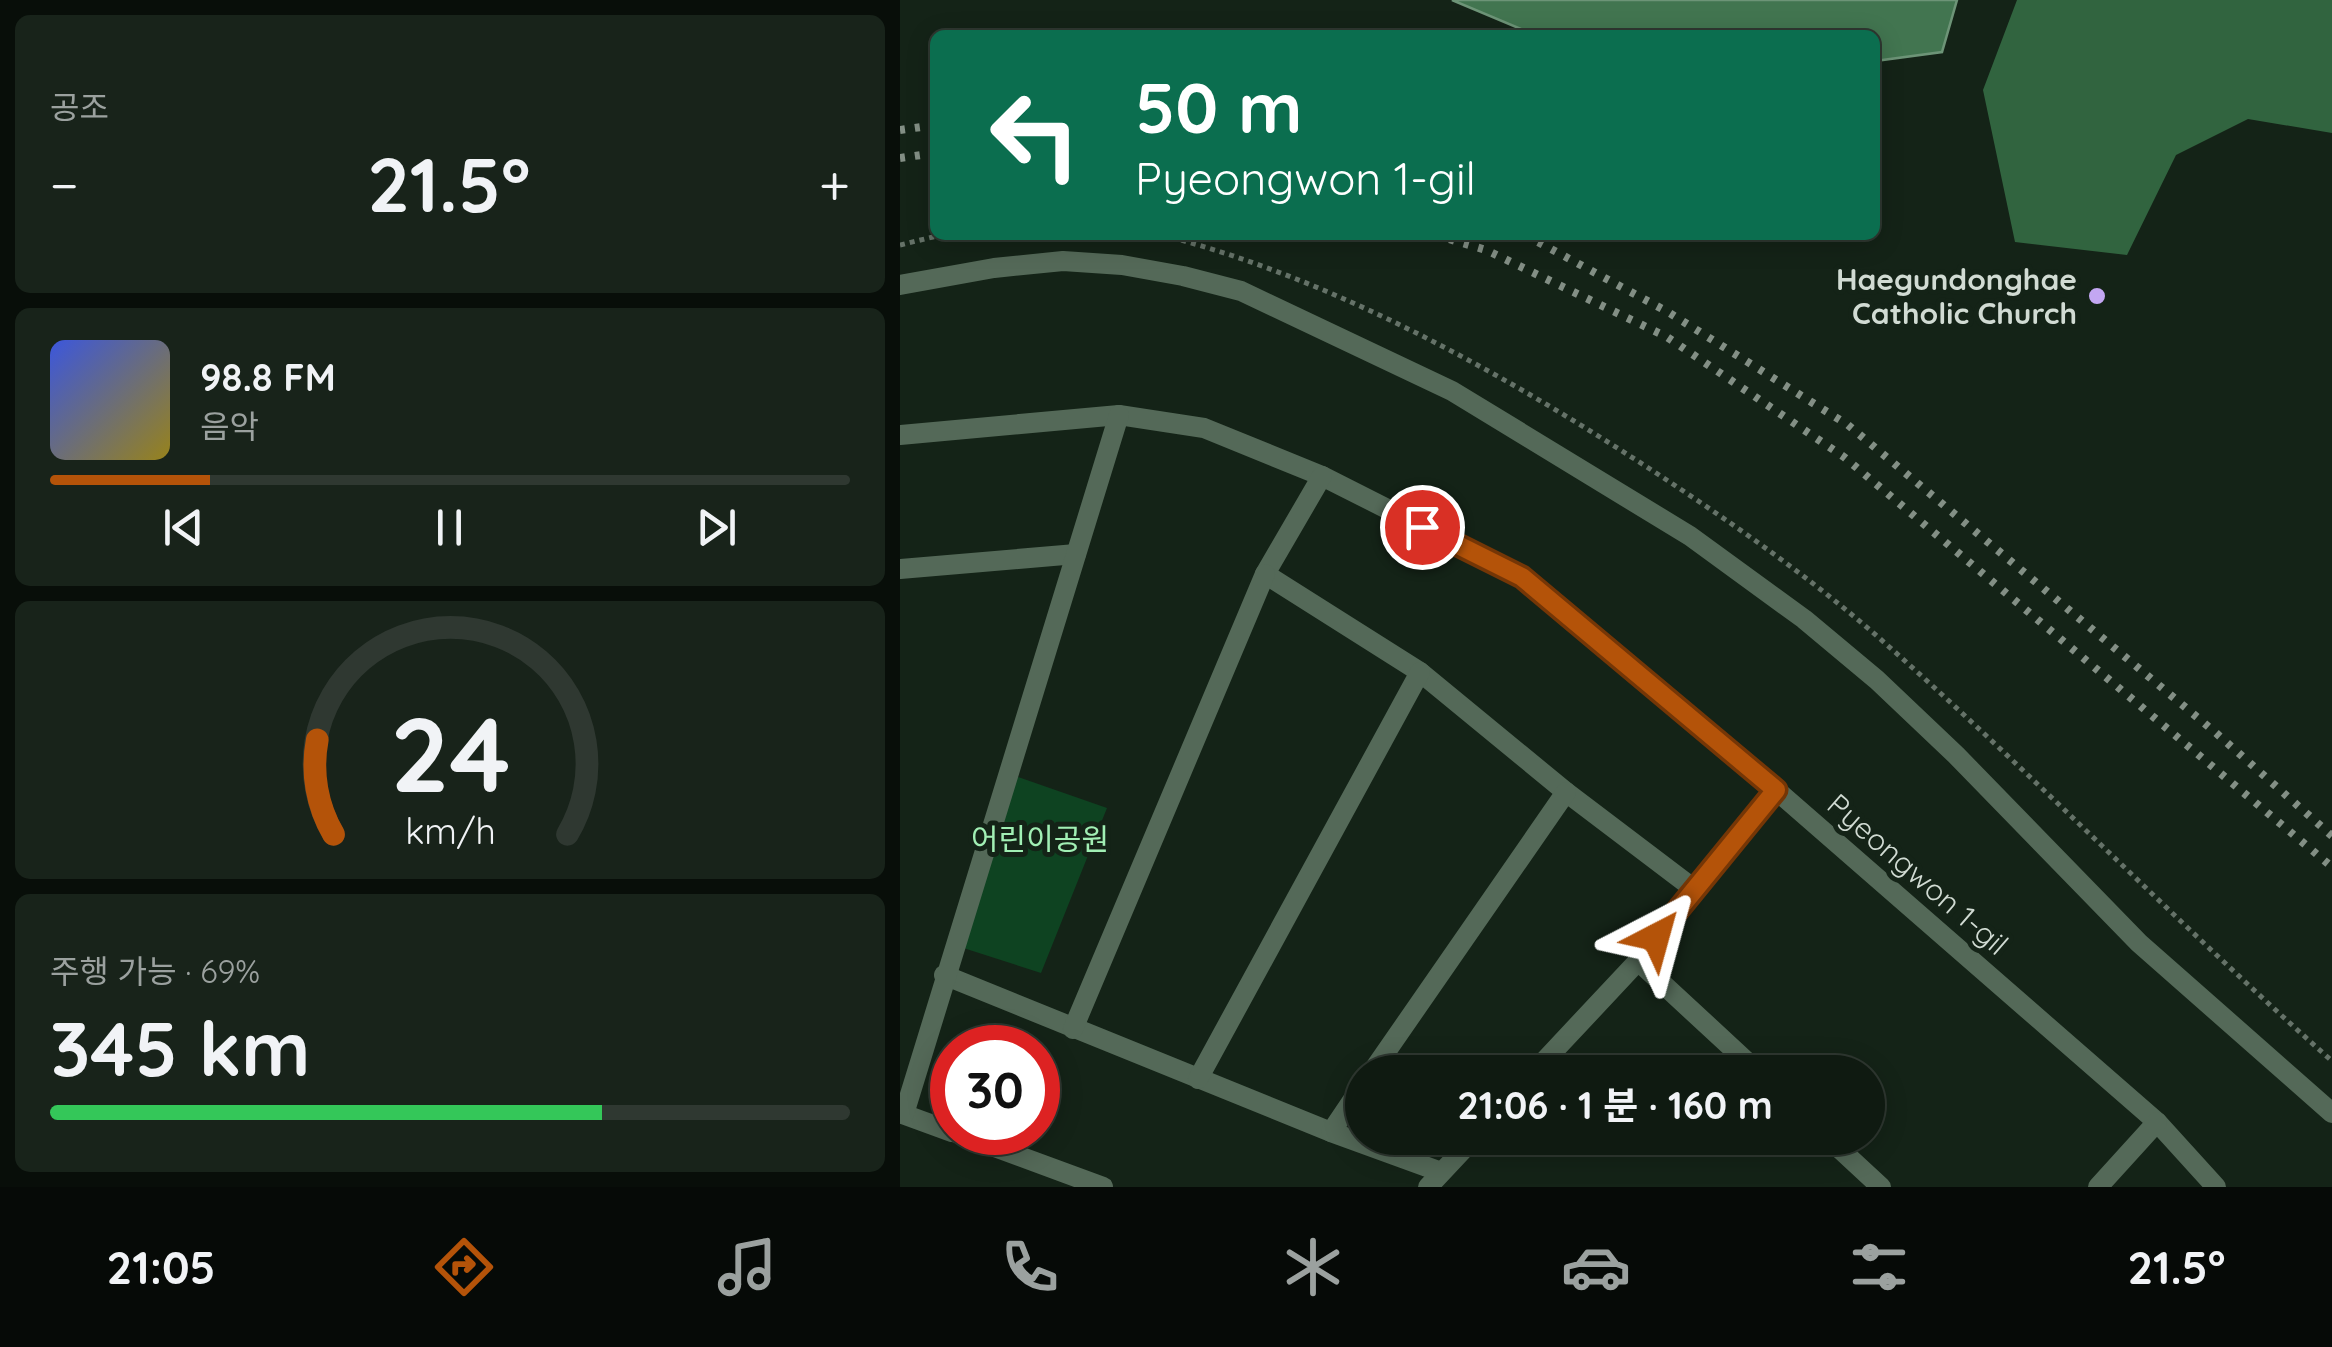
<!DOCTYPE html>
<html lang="ko">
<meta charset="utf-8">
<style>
:root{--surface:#0f1a11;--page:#18231a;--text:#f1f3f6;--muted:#9ba19f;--line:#2f3831;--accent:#b45309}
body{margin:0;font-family:Quicksand,"Noto Sans KR",sans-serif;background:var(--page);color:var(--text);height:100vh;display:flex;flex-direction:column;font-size:38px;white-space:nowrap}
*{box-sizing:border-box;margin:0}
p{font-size:32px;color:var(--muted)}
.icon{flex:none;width:55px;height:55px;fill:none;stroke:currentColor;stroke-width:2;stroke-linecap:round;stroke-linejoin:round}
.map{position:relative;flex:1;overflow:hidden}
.details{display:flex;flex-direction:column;gap:15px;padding:15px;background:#080e09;width:900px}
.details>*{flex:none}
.hud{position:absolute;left:30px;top:30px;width:950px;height:210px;border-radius:15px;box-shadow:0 5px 25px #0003,0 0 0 2px var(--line);background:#0b6e4f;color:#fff;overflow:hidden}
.speed{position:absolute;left:30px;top:1025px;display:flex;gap:20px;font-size:50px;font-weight:700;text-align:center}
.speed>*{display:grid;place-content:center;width:130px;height:130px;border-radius:50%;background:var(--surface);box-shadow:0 5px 25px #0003,0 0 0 2px var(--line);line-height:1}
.speed .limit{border:15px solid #d22;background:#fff;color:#111}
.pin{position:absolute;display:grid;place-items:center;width:85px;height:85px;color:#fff;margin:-42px;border:5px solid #fff;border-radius:50%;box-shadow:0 2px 10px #0007}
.me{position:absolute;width:110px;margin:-55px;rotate:39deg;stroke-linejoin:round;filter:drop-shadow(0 0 8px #0008)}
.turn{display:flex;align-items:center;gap:35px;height:210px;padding:0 40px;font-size:45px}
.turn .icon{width:130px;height:130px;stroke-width:2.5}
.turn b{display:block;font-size:70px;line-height:85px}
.big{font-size:75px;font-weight:700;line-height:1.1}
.details .card{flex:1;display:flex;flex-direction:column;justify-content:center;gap:15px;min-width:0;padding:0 35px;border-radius:15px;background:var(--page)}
.details .dial{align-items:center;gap:0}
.dial svg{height:260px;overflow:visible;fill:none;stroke:var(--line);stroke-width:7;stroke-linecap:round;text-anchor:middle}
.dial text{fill:var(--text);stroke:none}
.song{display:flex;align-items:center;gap:30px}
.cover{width:120px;height:120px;border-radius:15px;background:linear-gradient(135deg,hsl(230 70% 55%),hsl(50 70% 35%))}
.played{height:10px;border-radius:5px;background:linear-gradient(90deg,var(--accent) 20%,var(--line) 20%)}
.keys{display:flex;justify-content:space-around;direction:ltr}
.heat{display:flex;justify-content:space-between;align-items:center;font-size:55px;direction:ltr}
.charge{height:15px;border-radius:8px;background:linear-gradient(90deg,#34c759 69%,var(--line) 0)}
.trip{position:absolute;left:445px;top:1055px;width:540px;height:100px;border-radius:50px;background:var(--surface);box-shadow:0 5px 25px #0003,0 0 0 2px var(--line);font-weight:700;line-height:100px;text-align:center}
.tabs{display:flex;height:160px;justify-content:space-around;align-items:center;background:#060a07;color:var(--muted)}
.tabs .icon{width:70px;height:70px}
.tabs .current{color:var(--accent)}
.tabs b{font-size:45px;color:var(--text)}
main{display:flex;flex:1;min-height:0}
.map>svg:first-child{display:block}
.green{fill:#0e4321}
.forest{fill:#31643f}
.water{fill:#427550;stroke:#6d9477;stroke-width:2.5}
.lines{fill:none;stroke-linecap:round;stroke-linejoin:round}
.path{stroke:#657268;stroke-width:5;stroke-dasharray:5 5;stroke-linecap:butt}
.minor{stroke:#546958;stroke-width:20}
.tertiary{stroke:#546958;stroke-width:20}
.rail{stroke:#838f85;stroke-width:8;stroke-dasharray:5 10;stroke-linecap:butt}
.route-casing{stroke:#753606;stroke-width:25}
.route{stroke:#b45309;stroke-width:18}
.poi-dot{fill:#c3a7f2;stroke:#142317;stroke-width:4}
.labels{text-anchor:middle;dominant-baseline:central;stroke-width:10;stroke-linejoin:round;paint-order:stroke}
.poi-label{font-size:30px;font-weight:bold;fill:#d1dbd3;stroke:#142317;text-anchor:end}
.park-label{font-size:30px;fill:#a1efb4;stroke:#142317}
.street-label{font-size:30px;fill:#d1dbd3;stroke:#142317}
</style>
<main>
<section class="details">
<div class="card"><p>공조</p>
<div class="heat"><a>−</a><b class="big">21.5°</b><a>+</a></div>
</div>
<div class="card">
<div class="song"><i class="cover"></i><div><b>98.8 FM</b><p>음악</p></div></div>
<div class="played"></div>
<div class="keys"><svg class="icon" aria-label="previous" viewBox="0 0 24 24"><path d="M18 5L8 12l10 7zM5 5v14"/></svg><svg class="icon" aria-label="pause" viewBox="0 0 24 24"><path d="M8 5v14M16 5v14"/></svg><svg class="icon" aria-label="next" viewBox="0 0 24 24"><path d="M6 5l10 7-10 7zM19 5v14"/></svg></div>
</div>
<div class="card dial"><svg viewBox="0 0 100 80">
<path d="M14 69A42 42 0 1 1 86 69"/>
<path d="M14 69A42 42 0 0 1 9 40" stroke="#b45309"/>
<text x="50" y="56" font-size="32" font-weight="700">24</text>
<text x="50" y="72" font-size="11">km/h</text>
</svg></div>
<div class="card"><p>주행 가능 · 69%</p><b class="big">345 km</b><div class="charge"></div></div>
</section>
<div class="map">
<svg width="1432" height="1187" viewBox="0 0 1432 1187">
<rect width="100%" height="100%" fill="#142317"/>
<path class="green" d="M107 773 207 808 141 973 54 945Z"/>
<path class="forest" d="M1117 0H1432V133L1348 119 1276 155 1227 255 1115 242 1083 90Z"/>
<path class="water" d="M552 0H1057L1042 52 975 61V35H635Z"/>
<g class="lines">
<g class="path">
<path d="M262 235C434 279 601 372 750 469 831 522 913 579 986 644 1138 779 1280 926 1432 1061"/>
<path d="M0 245 41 235"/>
</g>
<g class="minor">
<path d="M0 435 219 415 304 428 422 476 622 577 876 790 1257 1122 1316 1187"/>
<path d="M422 476 365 574 520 672 666 792 794 889 738 961 634 1072"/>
<path d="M0 569 176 554"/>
<path d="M794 889 876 790"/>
<path d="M738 961 858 1072"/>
<path d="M44 975 431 1132 541 1172"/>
<path d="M173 1029 365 574"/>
<path d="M472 1072 666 792"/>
<path d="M298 1079 520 672"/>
<path d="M0 1113 52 1132"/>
<path d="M4 1114 219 415"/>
<path d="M54 1132 203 1187"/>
<path d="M431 1132 462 1086"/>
<path d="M928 1138 981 1187"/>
<path d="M528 1187 574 1138"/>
<path d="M1198 1187 1257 1122"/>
</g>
<path class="tertiary" d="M0 285 94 268 163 261 222 265 283 276 341 291 552 391 790 536 904 619 977 680 1056 755 1239 943 1432 1113"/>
<g class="rail">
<path d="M0 130 35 125"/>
<path d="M0 158 35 153"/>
<path d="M535 235 586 250 767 337 944 457 1432 867"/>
<path d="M625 235 768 312 948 425 1316 733 1432 836"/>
</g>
</g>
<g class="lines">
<defs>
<path id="route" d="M522 527 622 577 876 790 756 937"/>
</defs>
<use href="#route" class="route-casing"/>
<use href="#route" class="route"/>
</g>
<circle class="poi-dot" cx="1197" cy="296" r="10"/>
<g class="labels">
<g class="poi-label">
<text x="1177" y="279">Haegundonghae<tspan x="1177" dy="34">Catholic Church</tspan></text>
</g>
<g class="park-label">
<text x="140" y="839">어린이공원</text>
</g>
<g class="street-label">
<text transform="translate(1018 874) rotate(41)">Pyeongwon 1-gil</text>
</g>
</g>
</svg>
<div class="speed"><div class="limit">30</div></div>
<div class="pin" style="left:522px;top:527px;background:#d93025"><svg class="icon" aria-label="arrive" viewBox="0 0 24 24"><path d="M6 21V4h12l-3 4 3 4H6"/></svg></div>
<svg class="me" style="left:756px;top:937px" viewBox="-20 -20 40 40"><path d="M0-17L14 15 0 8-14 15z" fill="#b45309" stroke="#fff" stroke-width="4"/></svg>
<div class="trip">21:06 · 1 분 · 160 m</div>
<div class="hud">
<div class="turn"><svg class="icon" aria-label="left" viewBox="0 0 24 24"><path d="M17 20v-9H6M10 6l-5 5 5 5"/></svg><div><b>50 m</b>Pyeongwon 1-gil</div></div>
</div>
</div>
</main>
<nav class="tabs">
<b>21:05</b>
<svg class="icon current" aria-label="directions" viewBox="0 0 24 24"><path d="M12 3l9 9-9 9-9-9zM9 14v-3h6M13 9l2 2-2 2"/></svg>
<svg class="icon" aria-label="music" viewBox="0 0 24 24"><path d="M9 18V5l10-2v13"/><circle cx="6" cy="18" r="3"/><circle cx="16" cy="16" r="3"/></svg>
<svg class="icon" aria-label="phone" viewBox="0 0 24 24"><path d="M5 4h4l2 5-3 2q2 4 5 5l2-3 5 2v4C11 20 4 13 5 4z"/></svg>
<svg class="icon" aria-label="climate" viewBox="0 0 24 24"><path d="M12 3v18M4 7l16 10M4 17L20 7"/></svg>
<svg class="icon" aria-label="car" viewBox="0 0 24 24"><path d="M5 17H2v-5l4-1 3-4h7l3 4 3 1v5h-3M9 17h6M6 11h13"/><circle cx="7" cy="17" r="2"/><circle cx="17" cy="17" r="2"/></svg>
<svg class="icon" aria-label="filters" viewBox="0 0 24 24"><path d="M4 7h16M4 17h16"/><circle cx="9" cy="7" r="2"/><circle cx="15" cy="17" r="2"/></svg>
<b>21.5°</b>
</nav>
